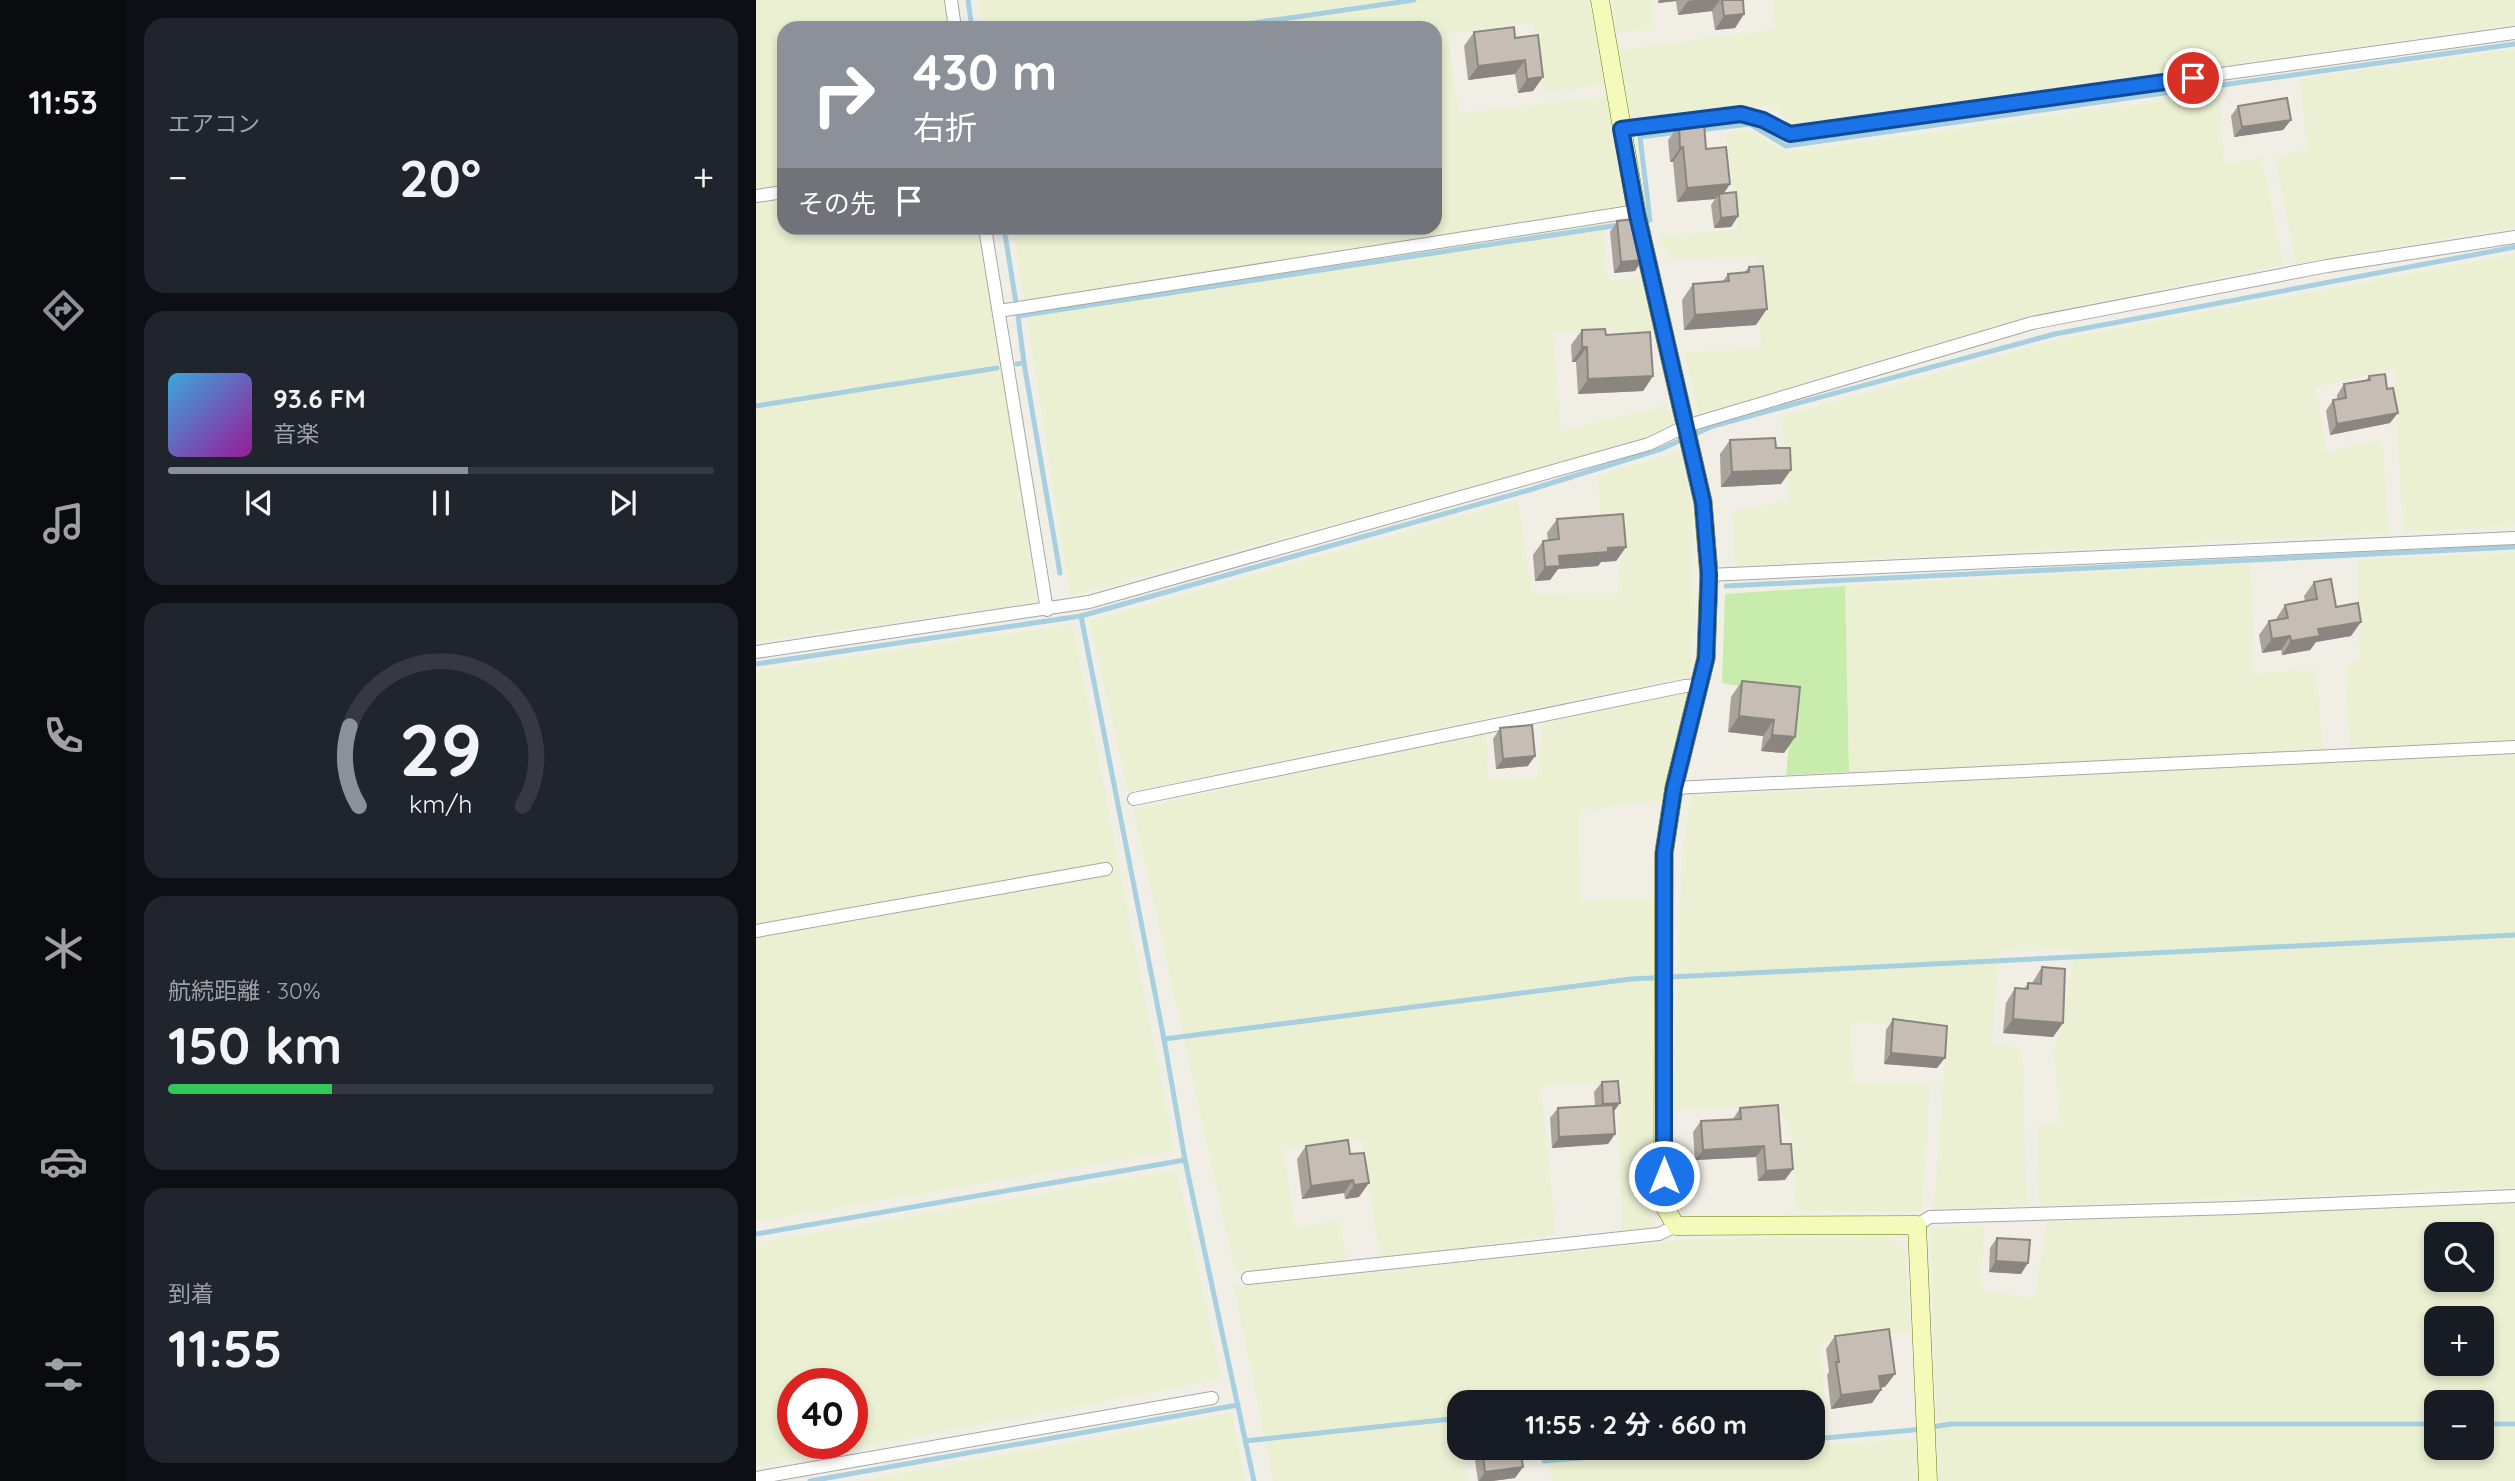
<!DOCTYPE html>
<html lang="ja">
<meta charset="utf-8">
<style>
:root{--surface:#171b24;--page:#20242c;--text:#f1f3f6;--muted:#9ea1a6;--line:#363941;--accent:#8c9099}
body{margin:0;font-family:Quicksand,"Noto Sans JP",sans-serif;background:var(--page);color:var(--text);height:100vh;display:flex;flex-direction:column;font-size:26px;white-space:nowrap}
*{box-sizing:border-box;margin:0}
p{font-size:23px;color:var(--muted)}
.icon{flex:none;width:38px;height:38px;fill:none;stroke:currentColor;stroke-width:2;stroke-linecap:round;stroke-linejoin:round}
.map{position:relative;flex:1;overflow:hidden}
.panel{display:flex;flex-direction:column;gap:18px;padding:18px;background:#0d0f14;width:630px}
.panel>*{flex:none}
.top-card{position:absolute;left:21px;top:21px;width:665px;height:214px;border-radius:21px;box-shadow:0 4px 10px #0003;background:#8c9099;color:#fff;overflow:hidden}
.controls{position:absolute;left:1668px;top:1222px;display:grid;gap:14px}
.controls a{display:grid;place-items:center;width:70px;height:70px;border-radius:14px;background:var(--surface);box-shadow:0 4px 10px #0003;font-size:35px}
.speed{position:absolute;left:21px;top:1368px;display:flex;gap:14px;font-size:35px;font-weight:700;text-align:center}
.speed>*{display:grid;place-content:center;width:91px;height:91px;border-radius:50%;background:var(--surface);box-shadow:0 4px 10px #0003;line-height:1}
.speed .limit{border:10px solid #d22;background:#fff;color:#111}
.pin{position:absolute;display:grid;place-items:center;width:60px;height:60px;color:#fff;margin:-30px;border:4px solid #fff;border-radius:50%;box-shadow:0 2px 7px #0007}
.me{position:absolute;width:77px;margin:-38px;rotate:0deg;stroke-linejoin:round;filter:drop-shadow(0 0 5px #0008)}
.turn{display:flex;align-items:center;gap:24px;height:147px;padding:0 21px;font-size:32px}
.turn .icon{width:91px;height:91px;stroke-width:2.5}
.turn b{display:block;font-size:49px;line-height:60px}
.then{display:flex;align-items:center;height:66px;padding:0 21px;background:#0003;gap:14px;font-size:26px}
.big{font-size:52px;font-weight:700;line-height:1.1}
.panel .widget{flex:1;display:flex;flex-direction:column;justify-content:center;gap:10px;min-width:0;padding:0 24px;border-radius:21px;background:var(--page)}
.panel .dial{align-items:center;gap:0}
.dial svg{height:182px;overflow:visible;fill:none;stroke:var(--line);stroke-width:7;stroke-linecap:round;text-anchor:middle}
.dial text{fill:var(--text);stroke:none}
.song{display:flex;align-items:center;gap:21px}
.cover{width:84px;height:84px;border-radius:10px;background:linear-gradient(135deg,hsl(200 70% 55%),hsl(300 70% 35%))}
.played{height:7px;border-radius:4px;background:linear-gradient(90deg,var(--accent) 55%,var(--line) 55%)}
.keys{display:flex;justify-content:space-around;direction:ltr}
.heat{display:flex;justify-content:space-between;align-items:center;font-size:38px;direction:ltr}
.charge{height:10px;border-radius:5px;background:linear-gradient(90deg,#34c759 30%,var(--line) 0)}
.trip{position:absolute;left:691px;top:1390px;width:378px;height:70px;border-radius:21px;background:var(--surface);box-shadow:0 4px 10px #0003;font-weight:700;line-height:70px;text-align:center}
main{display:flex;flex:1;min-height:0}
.tabs{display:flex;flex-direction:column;width:126px;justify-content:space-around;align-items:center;background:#090b0e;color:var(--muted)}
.tabs .icon{width:49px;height:49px}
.tabs .on{color:var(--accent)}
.tabs b{font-size:32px;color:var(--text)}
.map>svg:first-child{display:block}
.farmland{fill:#ecf0d2;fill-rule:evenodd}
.grass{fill:#c8ecac}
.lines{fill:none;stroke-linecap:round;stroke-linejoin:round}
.stream{stroke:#a6cfdf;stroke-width:5}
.street-casing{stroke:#a7a7a7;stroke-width:14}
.secondary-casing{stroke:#687c02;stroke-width:19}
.street{stroke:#fff;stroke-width:12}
.secondary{stroke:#f4fbba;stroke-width:18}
.wall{fill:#aaa39c}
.shaded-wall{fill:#8b857f}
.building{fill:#c6beb5;stroke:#8b857f;stroke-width:2}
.route-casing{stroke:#114b97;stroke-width:18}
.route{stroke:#1a73e8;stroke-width:12}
</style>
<main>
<nav class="tabs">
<b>11:53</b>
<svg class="icon on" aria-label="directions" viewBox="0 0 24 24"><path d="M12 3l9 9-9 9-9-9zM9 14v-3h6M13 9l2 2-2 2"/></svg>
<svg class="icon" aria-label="music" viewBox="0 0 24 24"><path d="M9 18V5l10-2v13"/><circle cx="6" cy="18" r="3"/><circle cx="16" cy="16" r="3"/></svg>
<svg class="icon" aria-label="phone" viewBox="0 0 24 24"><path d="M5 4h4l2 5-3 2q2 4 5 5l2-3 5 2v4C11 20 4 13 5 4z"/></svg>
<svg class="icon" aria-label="climate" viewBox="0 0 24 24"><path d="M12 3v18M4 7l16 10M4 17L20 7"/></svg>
<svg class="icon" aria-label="car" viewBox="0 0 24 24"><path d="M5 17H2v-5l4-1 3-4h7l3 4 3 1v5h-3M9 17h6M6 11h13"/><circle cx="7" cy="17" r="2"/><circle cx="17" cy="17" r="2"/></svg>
<svg class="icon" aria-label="filters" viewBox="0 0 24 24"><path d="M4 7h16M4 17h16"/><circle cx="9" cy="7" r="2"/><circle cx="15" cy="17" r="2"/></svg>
</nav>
<section class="panel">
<div class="widget"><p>エアコン</p>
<div class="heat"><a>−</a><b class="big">20°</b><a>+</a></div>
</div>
<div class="widget">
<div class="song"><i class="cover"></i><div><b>93.6 FM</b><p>音楽</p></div></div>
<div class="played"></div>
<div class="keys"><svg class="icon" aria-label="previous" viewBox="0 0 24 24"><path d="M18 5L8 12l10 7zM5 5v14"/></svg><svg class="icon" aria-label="pause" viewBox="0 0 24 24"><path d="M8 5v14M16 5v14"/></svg><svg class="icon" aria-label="next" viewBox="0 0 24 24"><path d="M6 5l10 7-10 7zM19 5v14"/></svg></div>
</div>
<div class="widget dial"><svg viewBox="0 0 100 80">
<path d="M14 69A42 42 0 1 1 86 69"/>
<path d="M14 69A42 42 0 0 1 10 34" stroke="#8c9099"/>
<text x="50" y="56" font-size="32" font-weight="700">29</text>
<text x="50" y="72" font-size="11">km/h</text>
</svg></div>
<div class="widget"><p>航続距離 · 30%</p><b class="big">150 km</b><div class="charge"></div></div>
<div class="widget"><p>到着</p><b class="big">11:55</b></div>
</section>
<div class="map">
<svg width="1759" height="1481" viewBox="0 0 1759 1481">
<rect width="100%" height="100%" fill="#f1eee6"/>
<g class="farmland">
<path d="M0 0H190L195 28H28V228H225L281 602 0 642Z"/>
<path d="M222 0H834L849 85 787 92 777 23 691 34 703 113 854 96 870 204 846 209 851 281 883 277 897 332H797L805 431 912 405 917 423 890 439 314 596 257 228H679V28H227Z"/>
<path d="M857 0H896L899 30 862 32Z"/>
<path d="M1017 0H1759V24L1032 127 1021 105 874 119 864 50 1019 29Z"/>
<path d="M1759 49V227L1540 264 1519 157 1551 149 1544 79Z"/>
<path d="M1463 93 1468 164 1505 158 1528 265 1275 315 943 415 929 352 1005 349 1001 257 913 259 903 235 982 230 970 135 992 130 1029 152Z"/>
<path d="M1759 254V526L1647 532 1638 369 1560 387 1570 452 1626 439 1633 533 979 566 976 513 1033 500 1026 417 1300 340Z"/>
<path d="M924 451 936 507 939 628 934 676 372 792 333 621 762 500 776 593 861 594 869 518H845L842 476Z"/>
<path d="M1759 552V1187L1283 1206 1281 1125 1305 1124 1298 1053 1320 949 1243 951 1236 1044 1266 1049 1271 1205 1178 1209 1191 1029 1094 1022 1098 1083 1174 1084 1166 1211H1040L1035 1132 1021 1106 917 1110 926 852 935 795 1094 789 1089 586 1495 564 1498 673 1561 670 1567 764 1594 763 1590 664 1604 661 1601 560Z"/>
<path d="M316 624 419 1151 0 1222V671Z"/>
<path d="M933 692 906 800 823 811 824 901 901 898 895 1228 866 1232 862 1083 785 1086 800 1235 624 1259 606 1139 528 1149 539 1227 584 1221 591 1263 479 1272 377 809 730 733 732 780 781 778 786 723Z"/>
<path d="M421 1170 466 1379 0 1467V1243ZM37 1384H96V1444H37Z"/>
<path d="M1759 1202V1481H1183L1174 1227 1228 1225 1225 1291 1279 1298 1290 1222ZM1680 1234H1726V1279H1680ZM1680 1318H1726V1363H1680ZM1680 1402H1726V1447H1680Z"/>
<path d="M1129 1236 1149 1250 1155 1332 1064 1342 1073 1445 1161 1438 1162 1481H796L791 1447H1057V1402H704L703 1412 700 1413 704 1447H707L714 1481H517L478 1287 926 1240Z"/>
<path d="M476 1413 489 1481H103Z"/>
</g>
<path class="grass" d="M1089 586 1093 772 1030 775 1038 695 966 683 969 594Z"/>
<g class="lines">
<g class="stream">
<path d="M212 0 216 28"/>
<path d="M463 28 658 0"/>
<path d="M942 130 994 124 1030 146 1759 44"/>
<path d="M886 221 894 220 884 137 922 132"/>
<path d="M248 228 261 309"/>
<path d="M268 363 304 573"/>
<path d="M261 364 268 363 262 316 863 225"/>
<path d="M0 406 241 368"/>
<path d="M970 586 1759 547"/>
<path d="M325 616 408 1039 429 1160"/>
<path d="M0 664 325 616 773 490 905 449 957 426 1299 334 1759 247"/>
<path d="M408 1039 875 979 1759 935"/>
<path d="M0 1234 429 1160 498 1481"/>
<path d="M1726 1424H1759"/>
<path d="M1057 1439 1157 1430 1195 1424H1680"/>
<path d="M489 1441 704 1418"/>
<path d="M785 1447 788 1461 953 1447"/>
<path d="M54 1481 482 1405"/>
</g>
<defs>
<g id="street">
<path d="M195 0 199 28"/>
<path d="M865 129 985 114 1007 120 1034 134 1759 33"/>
<path d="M0 196 28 192"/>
<path d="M229 228 291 610"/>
<path d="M243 311 881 211"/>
<path d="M953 575 1759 538"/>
<path d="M0 652 333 602 893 444 930 426 1276 323 1571 266 1759 237"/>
<path d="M918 788 1759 747"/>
<path d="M378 799 929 686 944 685"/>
<path d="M0 931 350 869"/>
<path d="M1161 1225 1174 1217 1478 1208 1759 1196"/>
<path d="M492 1278 903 1234 920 1226"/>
<path d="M0 1478 456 1398"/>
</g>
<path id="secondary" d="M844 0 881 215 947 502 953 575 950 658 918 788 908 853 907 1204 920 1226 1161 1225 1172 1481"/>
</defs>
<use href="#street" class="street-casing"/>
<use href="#secondary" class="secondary-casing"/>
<use href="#street" class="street"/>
<use href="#secondary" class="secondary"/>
</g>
<g class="wall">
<path d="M902 0H987L988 14 979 28 959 30 956 11 922 15 920 1 902 3Z"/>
<path d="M718 32 759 38 787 77 777 91 762 93 759 74 712 80 708 46Z"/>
<path d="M1482 106 1535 120 1527 130 1478 137 1475 116Z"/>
<path d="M923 125 950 149 967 194 982 216 975 227 958 228 955 205 959 199 921 202 917 162H914L912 140Z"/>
<path d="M861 221 886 260 879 271 858 273 854 232Z"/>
<path d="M993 267 1000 325 928 330 926 300 937 284 967 281 972 274 988 273Z"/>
<path d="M826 330 850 335 897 376 887 391 822 394 820 362H816L815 345Z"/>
<path d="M1613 376 1634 423 1574 435 1570 411 1577 400 1581 399V395L1588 384 1610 381Z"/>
<path d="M974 440 1020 448 1025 484 965 487 964 454Z"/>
<path d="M801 519 870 547 860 561 845 562 842 566 802 569 794 580 779 581 777 555 787 541 792 540 791 533Z"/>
<path d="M1558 582 1580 607 1595 636 1560 642 1554 650 1526 655 1525 650 1506 653 1503 635 1513 621 1520 620V619L1529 605 1549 602 1548 596Z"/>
<path d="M986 681 1039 737 1028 753 1005 751 1007 736 972 732 975 697Z"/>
<path d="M744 728 772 766 740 769 737 739Z"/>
<path d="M1286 967 1307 1023 1297 1037 1247 1033 1250 1003 1259 988 1268 989 1272 983H1276Z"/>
<path d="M1137 1019 1181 1068 1128 1064 1130 1030Z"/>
<path d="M846 1082 858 1112 859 1134 852 1144 796 1148 794 1118 802 1108 839 1106 838 1092Z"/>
<path d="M984 1108 1025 1144 1029 1180 1002 1181 1000 1157 939 1160 937 1132 945 1121 977 1119Z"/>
<path d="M550 1146 594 1154 603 1197 589 1199 588 1193 546 1199 541 1159Z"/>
<path d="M1241 1238 1265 1274 1233 1272 1234 1248Z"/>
<path d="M1079 1336 1129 1387H1125V1390L1116 1403 1075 1409 1071 1375 1073 1372 1070 1349Z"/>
<path d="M722 1447H764L767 1467 759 1478 736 1481H722L718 1453Z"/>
</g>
<g class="shaded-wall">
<path d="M905 0H921L920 1 902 3Z"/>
<path d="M939 0H964L956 11 922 15 932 1Z"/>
<path d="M988 14 979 28 959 30 968 16Z"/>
<path d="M769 60 759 74 712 80 722 66Z"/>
<path d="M787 77 777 91 762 93 771 79Z"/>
<path d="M1535 120 1527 130 1478 137 1486 127Z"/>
<path d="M927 147 917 162H914L924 148Z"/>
<path d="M974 184 964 199 963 194 959 199 921 202 931 188Z"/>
<path d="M982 216 975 227 958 228 965 218Z"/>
<path d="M886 260 879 271 858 273 865 262Z"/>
<path d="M1011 309 1000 325 928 330 939 315Z"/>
<path d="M826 347H831L820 362H816Z"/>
<path d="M897 376 887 391 822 394 832 379Z"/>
<path d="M1642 413 1634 423 1574 435 1581 424Z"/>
<path d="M1035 470 1025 484 965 487 976 472Z"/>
<path d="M870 547 860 561 845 562 842 566 802 569 794 580 779 581 789 567 803 556Z"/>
<path d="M1605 622 1595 636 1560 642 1554 650 1526 655 1535 641 1562 629Z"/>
<path d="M1534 636 1525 650 1506 653 1516 639Z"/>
<path d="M983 716 1018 720 1007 736 972 732Z"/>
<path d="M1016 735 1039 737 1028 753 1005 751Z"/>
<path d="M779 756 772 766 740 769 747 759Z"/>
<path d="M1257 1019 1307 1023 1297 1037 1247 1033Z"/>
<path d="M1135 1053 1189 1058 1181 1068 1128 1064Z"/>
<path d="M864 1103 856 1114 840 1115 847 1104Z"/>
<path d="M859 1134 852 1144 796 1148 803 1137Z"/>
<path d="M1008 1146 1000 1157 939 1160 947 1150Z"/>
<path d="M1037 1169 1029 1180 1002 1181 1010 1171Z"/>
<path d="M597 1180 588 1193 546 1199 555 1186Z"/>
<path d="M613 1183 603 1197 589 1199 598 1185Z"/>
<path d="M1240 1261 1272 1263 1265 1274 1233 1272Z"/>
<path d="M1139 1374 1129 1387 1114 1389 1123 1376Z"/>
<path d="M1125 1390 1116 1403 1075 1409 1085 1395Z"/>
<path d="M767 1467 759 1478 736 1481H723L729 1472Z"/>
</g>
<g class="building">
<path d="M966 0H987L988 14 968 16Z"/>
<path d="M758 27 759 38 782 35 787 77 771 79 769 60 722 66 718 32Z"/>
<path d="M1531 98 1535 120 1486 127 1482 106Z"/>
<path d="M948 123 950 149 970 147 974 184 931 188 927 147 924 148 923 125Z"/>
<path d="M980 192 982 216 965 218 963 194Z"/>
<path d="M880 219 886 260 865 262 861 221Z"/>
<path d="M1007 266 1011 309 939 315 937 284 973 281 972 274 993 272V267Z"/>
<path d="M849 329 850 335 894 332 897 376 832 379 831 347H826V330Z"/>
<path d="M1629 374 1631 389 1637 388 1642 413 1581 424 1577 400 1590 398 1588 384 1614 380 1613 376Z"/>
<path d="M1019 438 1020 448H1034L1035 470 976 472 974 440Z"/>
<path d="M867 514 870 547 852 548V552L803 556 804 566 789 567 787 541 803 539 801 519Z"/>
<path d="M1575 579 1580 607 1602 603 1605 622 1562 629 1564 636 1535 641 1534 636 1516 639 1513 621 1532 618 1529 605 1561 599 1558 582Z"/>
<path d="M986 681 1044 687 1039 737 1016 735 1018 720 983 716Z"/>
<path d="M776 725 779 756 747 759 744 728Z"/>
<path d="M1286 967 1309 969 1307 1023 1257 1019 1259 988 1272 989V983L1285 984Z"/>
<path d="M1137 1019 1191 1026 1189 1058 1135 1053Z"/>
<path d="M862 1081 864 1103 847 1104 846 1082Z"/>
<path d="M857 1105 859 1134 803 1137 802 1108Z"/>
<path d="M1022 1105 1025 1144H1035L1037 1169 1010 1171 1008 1146 947 1150 945 1121 985 1119 984 1108Z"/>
<path d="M592 1140 594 1154 608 1153 613 1183 598 1185 597 1180 555 1186 550 1146Z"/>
<path d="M1241 1238 1274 1240 1272 1263 1240 1261Z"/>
<path d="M1133 1329 1139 1374 1123 1376 1125 1390 1085 1395 1080 1362H1083L1079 1336Z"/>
<path d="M726 1447H764L767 1467 729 1472Z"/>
</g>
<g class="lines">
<defs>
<path id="route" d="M908 1176V853L918 788 950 658 953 575 947 502 881 215 865 129 985 114 1007 120 1034 134 1437 78"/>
</defs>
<use href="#route" class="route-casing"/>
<use href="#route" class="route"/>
</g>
</svg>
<div class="controls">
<a><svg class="icon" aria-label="search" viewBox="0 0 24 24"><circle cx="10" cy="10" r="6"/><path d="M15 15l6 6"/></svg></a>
<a>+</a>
<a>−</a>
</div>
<div class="speed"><div class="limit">40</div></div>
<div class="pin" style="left:1437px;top:78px;background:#d93025"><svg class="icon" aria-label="arrive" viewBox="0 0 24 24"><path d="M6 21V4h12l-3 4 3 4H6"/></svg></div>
<svg class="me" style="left:908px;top:1176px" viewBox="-20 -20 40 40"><circle r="17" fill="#1a73e8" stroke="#fff" stroke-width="3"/><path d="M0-11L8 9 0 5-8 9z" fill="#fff"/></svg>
<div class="trip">11:55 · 2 分 · 660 m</div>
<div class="top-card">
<div class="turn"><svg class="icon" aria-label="right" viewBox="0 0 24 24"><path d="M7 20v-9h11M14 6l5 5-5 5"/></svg><div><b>430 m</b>右折</div></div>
<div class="then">その先<svg class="icon" aria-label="arrive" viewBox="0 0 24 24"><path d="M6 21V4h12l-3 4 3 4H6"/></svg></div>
</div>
</div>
</main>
